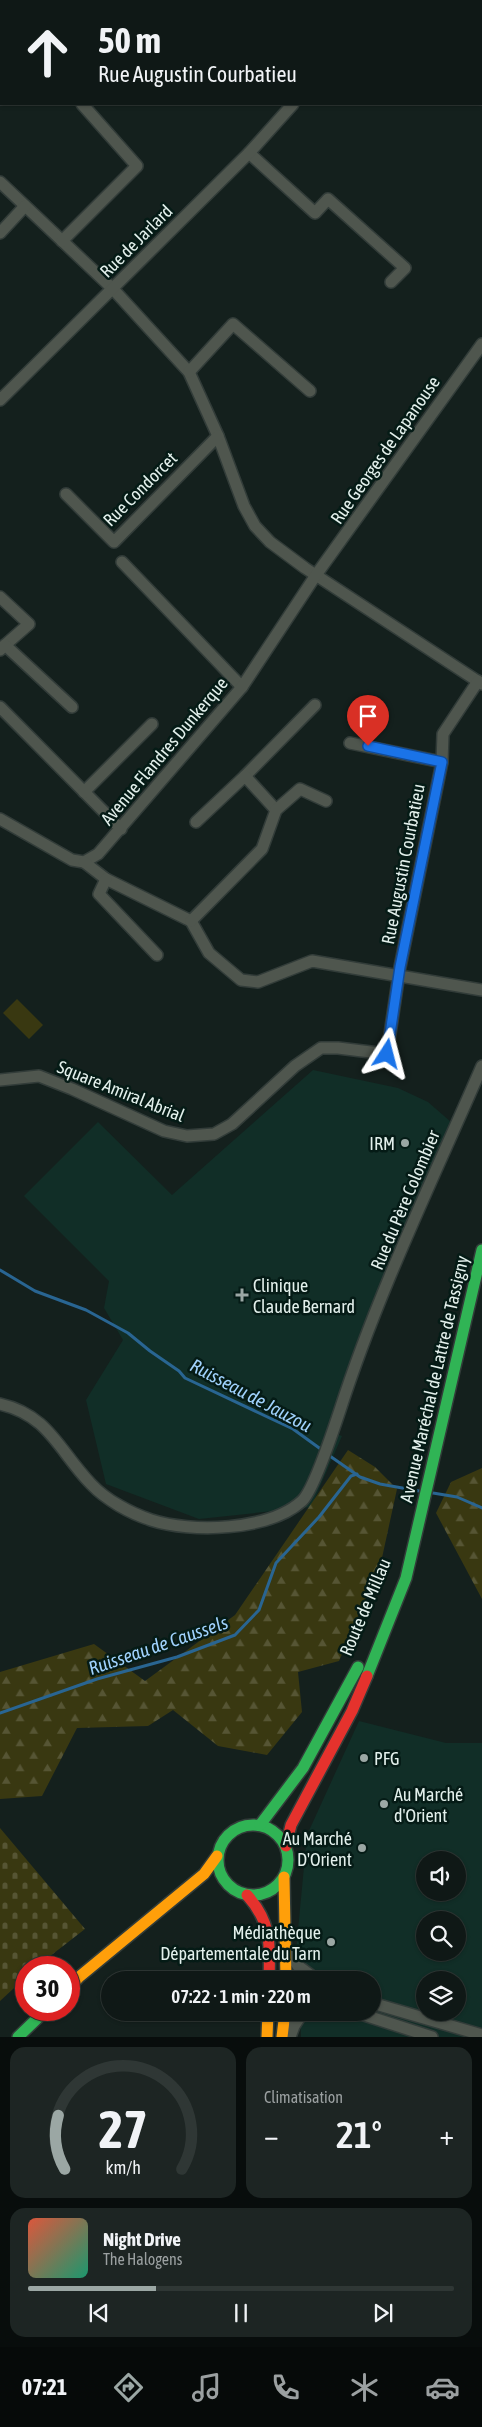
<!DOCTYPE html>
<html lang="fr">
<meta charset="utf-8">
<style>
:root{--surface:#0f1816;--page:#1d2523;--text:#f1f3f6;--muted:#9ba0a1;--line:#2f3735;--accent:#9ba7a4}
body{margin:0;font-family:"Asap Condensed",sans-serif;background:var(--page);color:var(--text);height:100vh;display:flex;flex-direction:column;font-size:19px;white-space:nowrap}
*{box-sizing:border-box;margin:0}
p{font-size:16px;color:var(--muted)}
.icon{flex:none;width:28px;height:28px;fill:none;stroke:currentColor;stroke-width:2;stroke-linecap:round;stroke-linejoin:round}
.map{position:relative;height:2037px;overflow:hidden}
.side{display:flex;flex-direction:column;gap:10px;padding:10px;background:#080d0c;flex:1}
.side>*{flex:none}
.guide{position:absolute;left:0px;top:0px;width:482px;height:105px;box-shadow:0 1px 4px #0004,0 0 0 1px var(--line);background:#0f1816;color:var(--text);overflow:hidden}
.buttons{position:absolute;left:416px;top:1851px;display:grid;gap:10px}
.buttons a{display:grid;place-items:center;width:50px;height:50px;border-radius:50%;background:var(--surface);box-shadow:0 1px 4px #0004,0 0 0 1px var(--line);font-size:25px}
.speed{position:absolute;left:15px;top:1956px;display:flex;gap:10px;font-size:25px;font-weight:700;text-align:center}
.speed>*{display:grid;place-content:center;width:65px;height:65px;border-radius:50%;background:var(--surface);box-shadow:0 1px 4px #0004,0 0 0 1px var(--line);line-height:1}
.speed .limit{border:8px solid #d22;background:#fff;color:#111}
.pin{position:absolute;display:grid;place-items:center;width:42px;height:42px;color:#fff;margin:-51px -21px;border-radius:50% 50% 50% 0;rotate:-45deg;box-shadow:0 0 5px #0007}
.pin .icon{rotate:45deg}
.me{position:absolute;width:55px;margin:-28px;rotate:9deg;stroke-linejoin:round;filter:drop-shadow(0 0 4px #0008)}
.turn{display:flex;align-items:center;gap:18px;height:105px;padding:0 15px;font-size:22px}
.turn .icon{width:65px;height:65px;stroke-width:2.5}
.turn b{display:block;font-size:35px;line-height:42px}
.big{font-size:38px;font-weight:600;line-height:1.1}
.side .widget{flex:1;display:flex;flex-direction:column;justify-content:center;gap:8px;min-width:0;padding:0 18px;border-radius:15px;background:var(--page)}
.side .dial{align-items:center;gap:0}
.dial svg{height:130px;overflow:visible;fill:none;stroke:var(--line);stroke-width:7;stroke-linecap:round;text-anchor:middle}
.dial text{fill:var(--text);stroke:none}
.song{display:flex;align-items:center;gap:15px}
.cover{width:60px;height:60px;border-radius:8px;background:linear-gradient(135deg,hsl(10 70% 55%),hsl(160 70% 35%))}
.played{height:5px;border-radius:2px;background:linear-gradient(90deg,var(--accent) 30%,var(--line) 30%)}
.keys{display:flex;justify-content:space-around;direction:ltr}
.heat{display:flex;justify-content:space-between;align-items:center;font-size:28px;direction:ltr}
.side .tiles{flex:1;display:grid;gap:10px;grid-template-columns:1fr 1fr}
.widget:last-child{grid-column:span 2}
.trip{position:absolute;left:101px;top:1971px;width:280px;height:50px;border-radius:25px;background:var(--surface);box-shadow:0 1px 4px #0004,0 0 0 1px var(--line);font-weight:600;line-height:50px;text-align:center}
.tabs{display:flex;height:80px;justify-content:space-around;align-items:center;background:#060a09;color:var(--muted)}
.tabs .icon{width:35px;height:35px}
.tabs .active{color:var(--accent)}
.tabs b{font-size:22px;color:var(--text)}
.map>svg:first-child{display:block}
.built{fill:#112e27;fill-rule:evenodd}
.forest{fill:url(#forest-firs)}
.cemetery{fill:url(#cemetery-stones)}
.pitch{fill:#393811}
.lines{fill:none;stroke-linecap:round;stroke-linejoin:round}
.stream{stroke:#296592;stroke-width:3}
.street-casing{stroke:#323c39;stroke-width:14}
.fast-casing{stroke:#323c39;stroke-width:14}
.slow-casing{stroke:#323c39;stroke-width:14}
.jam-casing{stroke:#323c39;stroke-width:14}
.street{stroke:#4f564e;stroke-width:11}
.fast{stroke:#30b455;stroke-width:11}
.slow{stroke:#ff9f0a;stroke-width:11}
.jam{stroke:#e5322d;stroke-width:11}
.route-casing{stroke:#114b97;stroke-width:12}
.route{stroke:#1a73e8;stroke-width:9}
.poi-dot{fill:#9ba7a4;stroke:#051b16;stroke-width:2}
.labels{text-anchor:middle;dominant-baseline:central;stroke-width:5;stroke-linejoin:round;paint-order:stroke}
.street-label{font-size:18px;fill:#e3f0ec;stroke:#051b16}
.poi-label{font-size:18px;fill:#e3f0ec;stroke:#051b16;text-anchor:end}
.water-label{font-size:19px;font-style:italic;fill:#a0d2fd;stroke:#051b16}
</style>
<div class="map">
<svg width="482" height="2037" viewBox="0 0 482 2037">
<defs>
<pattern id="forest-firs" width="22" height="20" patternUnits="userSpaceOnUse" patternTransform="scale(1.25)"><rect width="22" height="20" fill="#393811"/><path d="M5 1l3.5 6h-7zM16 11l3.5 6h-7z" fill="#565534"/></pattern>
<pattern id="cemetery-stones" width="16" height="16" patternUnits="userSpaceOnUse" patternTransform="scale(1.25)"><rect width="16" height="16" fill="#393811"/><path d="M2 7V4a2 2 0 0 1 4 0v3zM10 15v-3a2 2 0 0 1 4 0v3z" fill="#565534"/></pattern>
</defs>
<rect width="100%" height="100%" fill="#14201d"/>
<g class="built">
<path d="M313 1070 398 1088 428 1102 451 1122 357 1343 327 1430 342 1436 311 1507 199 1519 106 1484 86 1400 123 1340 104 1308 109 1281 24 1196 98 1122 172 1195Z"/>
<path d="M359 1721 446 1743H482V2037H301L300 2013 372 2012V1980H298L296 1951 307 1835ZM425 1860H458V1892H425ZM425 1920H458V1952H425ZM425 1980H458V2012H425Z"/>
</g>
<g class="forest">
<path d="M348 1450 375 1467 397 1489 380 1567 339 1661 298 1672 302 1712 267 1755 218 1746 173 1710 148 1726 77 1728 42 1796 0 1799V1672L94 1644 145 1681 235 1615Z"/>
<path d="M482 1468V1599L436 1513 451 1482Z"/>
</g>
<path class="cemetery" d="M0 1828 85 1929 36 1967 26 1968V1977L0 2001Z"/>
<path class="pitch" d="M17 999 43 1025 29 1039 3 1013Z"/>
<g class="lines">
<g class="stream">
<path d="M0 1270 35 1291 86 1310 128 1333 150 1351 179 1371 185 1378 293 1429 322 1450"/>
<path d="M327 1454 360 1477 380 1484 419 1491"/>
<path d="M433 1493 457 1497 482 1508"/>
<path d="M0 1713 97 1679 177 1657 235 1635 259 1610 276 1563 319 1517 351 1476 357 1474"/>
</g>
<defs>
<g id="street">
<path d="M373 1 374 0"/>
<path d="M0 34 1 35"/>
<path d="M249 153 315 213 328 199 405 268 391 282"/>
<path d="M0 182 113 289 189 372 218 436 244 506 255 526 270 542 305 568 482 684"/>
<path d="M0 233 25 206"/>
<path d="M62 241 137 166 82 104"/>
<path d="M189 372 233 324 310 391"/>
<path d="M0 400 249 153 293 104"/>
<path d="M66 494 114 542 218 436"/>
<path d="M122 562 242 687"/>
<path d="M0 597 29 624 5 645"/>
<path d="M0 650 5 645 72 707"/>
<path d="M0 707 121 829"/>
<path d="M350 743 442 762"/>
<path d="M245 776 315 705"/>
<path d="M84 792 152 724"/>
<path d="M0 819 72 860 84 862 98 854 242 687 316 575 482 344"/>
<path d="M196 822 245 776 276 810"/>
<path d="M84 862 106 879 191 921 209 953 241 980 258 982 312 961 482 990"/>
<path d="M106 879 99 894 157 955"/>
<path d="M191 921 262 849 276 810 300 789 326 801"/>
<path d="M0 1080 39 1076 72 1089 164 1131 187 1136 214 1134 232 1124 295 1066 321 1048H338L387 1054 400 967 442 762 443 734 478 681"/>
<path d="M0 1404C49 1415 59 1451 91 1484 106 1500 130 1513 151 1520 191 1533 269 1531 302 1501 314 1490 334 1428 340 1410 378 1292 433 1179 482 1066"/>
<path d="M288 1951 298 1966 317 1980"/>
<path d="M372 2003 482 2035"/>
<path d="M355 2012 432 2037"/>
<path d="M290 2037 294 2026 303 2012"/>
</g>
<g id="fast">
<path d="M367 1676 406 1578 482 1250"/>
<circle cx="253" cy="1860" r="35"/>
<path d="M260 1825 303 1768 358 1667"/>
<path d="M18 2037 46 2010"/>
</g>
<g id="slow">
<path d="M284 1877 286 1980"/>
<path d="M69 1988 79 1977 204 1874 217 1856"/>
<path d="M267 2037 268 2012"/>
<path d="M282 2037 285 2012"/>
</g>
<g id="jam">
<path d="M286 1846 291 1825 352 1711 367 1676"/>
<path d="M247 1895C272 1923 270 1945 269 1980"/>
</g>
</defs>
<use href="#street" class="street-casing"/>
<use href="#fast" class="fast-casing"/>
<use href="#slow" class="slow-casing"/>
<use href="#jam" class="jam-casing"/>
<use href="#street" class="street"/>
<use href="#fast" class="fast"/>
<use href="#slow" class="slow"/>
<use href="#jam" class="jam"/>
</g>
<g class="lines">
<defs>
<path id="route" d="M368 746 442 762 400 967 387 1054"/>
</defs>
<use href="#route" class="route-casing"/>
<use href="#route" class="route"/>
</g>
<g class="poi-dot">
<circle cx="405" cy="1143" r="5"/>
<path d="M239.5 1287.5h5v5h5v5h-5v5h-5v-5h-5v-5h5z"/>
<circle cx="364" cy="1758" r="5"/>
<circle cx="384" cy="1804" r="5"/>
<circle cx="362" cy="1848" r="5"/>
<circle cx="331" cy="1942" r="5"/>
</g>
<g class="labels">
<g class="street-label">
<text transform="translate(136 241) rotate(-45)">Rue de Jarlard</text>
<text transform="translate(385 450) rotate(-55)">Rue Georges de Lapanouse</text>
<text transform="translate(140 489) rotate(-45)">Rue Condorcet</text>
<text transform="translate(164 751) rotate(-50)">Avenue Flandres Dunkerque</text>
<text transform="translate(403 864) rotate(-79)">Rue Augustin Courbatieu</text>
<text transform="translate(121 1091) rotate(22)">Square Amiral Abrial</text>
<text transform="translate(405 1200) rotate(-67)">Rue du Père Colombier</text>
<text transform="translate(434 1379) rotate(-77)">Avenue Maréchal de Lattre de Tassigny</text>
<text transform="translate(365 1607) rotate(-67)">Route de Millau</text>
</g>
<g class="poi-label">
<text x="395" y="1143">IRM</text>
<text x="253" y="1285" text-anchor="start">Clinique<tspan x="253" dy="21">Claude Bernard</tspan></text>
<text x="374" y="1758" text-anchor="start">PFG</text>
<text x="394" y="1794" text-anchor="start">Au Marché<tspan x="394" dy="21">d'Orient</tspan></text>
<text x="352" y="1838">Au Marché<tspan x="352" dy="21">D'Orient</tspan></text>
<text x="321" y="1932">Médiathèque<tspan x="321" dy="21">Départementale du Tarn</tspan></text>
</g>
<g class="water-label">
<text transform="translate(251 1395) rotate(28)">Ruisseau de Jauzou</text>
<text transform="translate(158 1645) rotate(-19)">Ruisseau de Caussels</text>
</g>
</g>
</svg>
<div class="buttons">
<a><svg class="icon" aria-label="sound" viewBox="0 0 24 24"><path d="M4 9h4l5-4v14l-5-4H4zM17 9q2 3 0 6"/></svg></a>
<a><svg class="icon" aria-label="search" viewBox="0 0 24 24"><circle cx="10" cy="10" r="6"/><path d="M15 15l6 6"/></svg></a>
<a><svg class="icon" aria-label="layers" viewBox="0 0 24 24"><path d="M12 4l9 5-9 5-9-5zM3 14l9 5 9-5"/></svg></a>
</div>
<div class="speed"><div class="limit">30</div></div>
<div class="pin" style="left:368px;top:746px;background:#d93025"><svg class="icon" aria-label="arrive" viewBox="0 0 24 24"><path d="M6 21V4h12l-3 4 3 4H6"/></svg></div>
<svg class="me" style="left:387px;top:1054px" viewBox="-20 -20 40 40"><path d="M0-17L14 15 0 8-14 15z" fill="#1a73e8" stroke="#fff" stroke-width="4"/></svg>
<div class="trip">07:22 · 1 min · 220 m</div>
<div class="guide">
<div class="turn"><svg class="icon" aria-label="ahead" viewBox="0 0 24 24"><path d="M12 20V5M6 11l6-6 6 6"/></svg><div><b>50 m</b>Rue Augustin Courbatieu</div></div>
</div>
</div>
<section class="side">
<div class="tiles">
<div class="widget dial"><svg viewBox="0 0 100 80">
<path d="M14 69A42 42 0 1 1 86 69"/>
<path d="M14 69A42 42 0 0 1 10 36" stroke="#9ba7a4"/>
<text x="50" y="56" font-size="32" font-weight="700">27</text>
<text x="50" y="72" font-size="11">km/h</text>
</svg></div>
<div class="widget"><p>Climatisation</p>
<div class="heat"><a>−</a><b class="big">21°</b><a>+</a></div>
</div>
<div class="widget">
<div class="song"><i class="cover"></i><div><b>Night Drive</b><p>The Halogens</p></div></div>
<div class="played"></div>
<div class="keys"><svg class="icon" aria-label="previous" viewBox="0 0 24 24"><path d="M18 5L8 12l10 7zM5 5v14"/></svg><svg class="icon" aria-label="pause" viewBox="0 0 24 24"><path d="M8 5v14M16 5v14"/></svg><svg class="icon" aria-label="next" viewBox="0 0 24 24"><path d="M6 5l10 7-10 7zM19 5v14"/></svg></div>
</div>
</div>
</section>
<nav class="tabs">
<b>07:21</b>
<svg class="icon active" aria-label="directions" viewBox="0 0 24 24"><path d="M12 3l9 9-9 9-9-9zM9 14v-3h6M13 9l2 2-2 2"/></svg>
<svg class="icon" aria-label="music" viewBox="0 0 24 24"><path d="M9 18V5l10-2v13"/><circle cx="6" cy="18" r="3"/><circle cx="16" cy="16" r="3"/></svg>
<svg class="icon" aria-label="phone" viewBox="0 0 24 24"><path d="M5 4h4l2 5-3 2q2 4 5 5l2-3 5 2v4C11 20 4 13 5 4z"/></svg>
<svg class="icon" aria-label="climate" viewBox="0 0 24 24"><path d="M12 3v18M4 7l16 10M4 17L20 7"/></svg>
<svg class="icon" aria-label="car" viewBox="0 0 24 24"><path d="M5 17H2v-5l4-1 3-4h7l3 4 3 1v5h-3M9 17h6M6 11h13"/><circle cx="7" cy="17" r="2"/><circle cx="17" cy="17" r="2"/></svg>
</nav>
